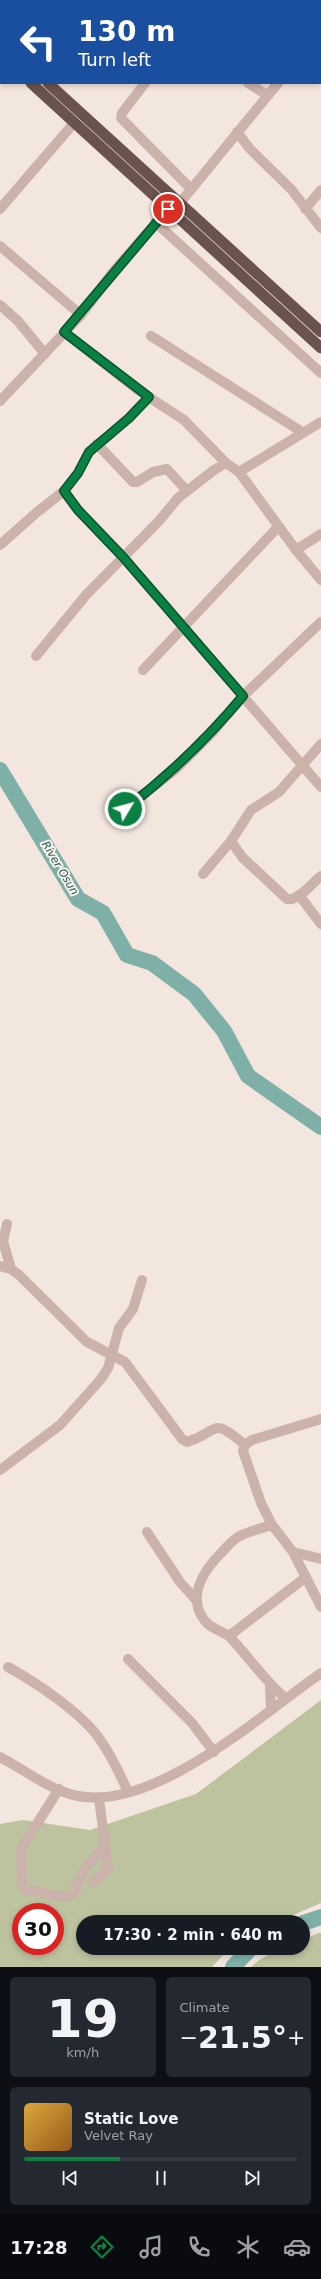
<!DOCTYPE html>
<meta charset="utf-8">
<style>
:root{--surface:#171b24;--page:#242831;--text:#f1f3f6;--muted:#9ea1a6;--line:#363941;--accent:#0b8043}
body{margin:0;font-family:"DejaVu Sans",sans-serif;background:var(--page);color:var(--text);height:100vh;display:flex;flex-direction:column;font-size:15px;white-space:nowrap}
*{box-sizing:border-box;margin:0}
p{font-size:13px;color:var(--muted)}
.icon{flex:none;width:22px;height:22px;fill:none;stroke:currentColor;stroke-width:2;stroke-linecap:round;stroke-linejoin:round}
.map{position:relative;height:1967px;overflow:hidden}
.drawer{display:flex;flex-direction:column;gap:10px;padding:10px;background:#0d0f14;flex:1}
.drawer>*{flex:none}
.top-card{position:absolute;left:0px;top:0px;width:321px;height:84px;box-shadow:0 2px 6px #0003;background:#1a4fa0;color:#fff;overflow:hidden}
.speed{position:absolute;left:12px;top:1903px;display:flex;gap:8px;font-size:20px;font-weight:700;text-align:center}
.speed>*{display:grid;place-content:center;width:52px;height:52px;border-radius:50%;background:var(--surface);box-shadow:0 2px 6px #0003;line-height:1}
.speed .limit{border:6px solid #d22;background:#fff;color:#111}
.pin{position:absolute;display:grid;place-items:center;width:34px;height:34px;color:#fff;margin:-17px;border:2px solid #fff;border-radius:50%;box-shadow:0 1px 4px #0007}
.me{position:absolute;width:44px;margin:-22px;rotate:53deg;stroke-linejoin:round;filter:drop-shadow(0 0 3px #0008)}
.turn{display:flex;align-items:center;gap:14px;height:84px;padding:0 12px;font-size:18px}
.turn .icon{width:52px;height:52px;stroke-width:2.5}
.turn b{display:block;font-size:28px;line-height:34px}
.big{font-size:30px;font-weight:600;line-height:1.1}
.drawer .card{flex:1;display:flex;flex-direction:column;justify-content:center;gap:6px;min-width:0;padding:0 14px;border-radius:6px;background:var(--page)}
.drawer .dial{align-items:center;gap:0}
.dial b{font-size:52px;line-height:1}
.song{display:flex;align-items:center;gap:12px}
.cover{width:48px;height:48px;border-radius:6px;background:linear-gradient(135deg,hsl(40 70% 55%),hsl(30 70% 35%))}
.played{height:4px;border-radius:2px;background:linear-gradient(90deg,var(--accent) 35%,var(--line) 35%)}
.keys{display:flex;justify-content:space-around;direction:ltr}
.heat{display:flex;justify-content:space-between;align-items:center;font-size:22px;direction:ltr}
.drawer .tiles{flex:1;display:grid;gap:10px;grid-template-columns:1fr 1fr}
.card:last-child{grid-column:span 2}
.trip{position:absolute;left:76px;top:1915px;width:234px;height:40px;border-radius:20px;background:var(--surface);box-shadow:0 2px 6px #0003;font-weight:600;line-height:40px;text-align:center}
.dock{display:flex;height:64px;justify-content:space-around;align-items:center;background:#090b0e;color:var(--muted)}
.dock .icon{width:28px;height:28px}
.dock .selected{color:var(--accent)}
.dock b{font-size:18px;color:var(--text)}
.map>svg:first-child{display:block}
.green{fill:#bdc29f;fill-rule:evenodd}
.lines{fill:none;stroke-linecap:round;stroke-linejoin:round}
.river{stroke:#7eb0a8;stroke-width:16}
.minor{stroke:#cbb3ab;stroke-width:10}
.trunk{stroke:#6a524e;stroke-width:11}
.route-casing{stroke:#07532c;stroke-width:10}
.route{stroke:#0b8043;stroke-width:7}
.labels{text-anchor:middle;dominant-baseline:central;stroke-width:4;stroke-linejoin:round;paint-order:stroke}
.water-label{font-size:11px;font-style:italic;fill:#205a52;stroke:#faf1ec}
</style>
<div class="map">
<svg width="321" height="1967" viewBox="0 0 321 1967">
<rect width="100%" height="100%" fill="#f3e6df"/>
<g class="green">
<path d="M321 1700V1903L277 1922H83V1948H230L212 1967H0V1824L23 1820 90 1830 196 1794ZM21 1912H55V1946H21Z"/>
<path d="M318 1933H321V1967H251C265 1953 284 1948 303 1948V1940Z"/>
</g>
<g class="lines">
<g class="river">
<path d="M0 770 78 899 103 913 127 955 152 963 194 994 224 1031 248 1076 321 1127"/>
<path d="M303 1923 321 1917"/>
<path d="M233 1967 251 1948"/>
</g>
<g class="minor">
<path d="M123 0 125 1"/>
<path d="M299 0 300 1"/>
<path d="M320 16 321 17"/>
<path d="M320 37 321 36"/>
<path d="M145 83 122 113 121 118 191 189"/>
<path d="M248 83 267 95"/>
<path d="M237 132 250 149 291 189 321 228"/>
<path d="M180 203 278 83"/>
<path d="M0 209 74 123"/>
<path d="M305 209 321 190"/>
<path d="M155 222 321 373"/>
<path d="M0 246 81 315"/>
<path d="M0 305 18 321 45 354"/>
<path d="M64 332 138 390 184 420 226 463 239 472 296 550 321 580"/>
<path d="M151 336 302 432"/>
<path d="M0 401 81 315 113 272 168 209"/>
<path d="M97 444 133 482H137L153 472 167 469 187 491"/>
<path d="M239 472 321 422"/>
<path d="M64 491 78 510 123 557 321 787"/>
<path d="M0 545 36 513 64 491 78 473 89 452 129 418 149 397"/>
<path d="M296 550 321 534"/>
<path d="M36 656 86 595 159 521 178 498 214 470 226 463"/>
<path d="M143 670 278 527"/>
<path d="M125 809 176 769 211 734 243 696 321 622"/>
<path d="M231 841 242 857 287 899C298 902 312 883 321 876"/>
<path d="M203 874 231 841 251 810 279 792 321 744"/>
<path d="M299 895 321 924"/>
<path d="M7 1224 3 1241 11 1269"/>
<path d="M0 1266 11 1269 19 1275 87 1342 125 1362 182 1439 187 1442C220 1432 210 1415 245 1445"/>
<path d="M321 1419 252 1440 245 1445 243 1451 261 1503 272 1525 293 1552 321 1607"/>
<path d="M0 1470 60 1425 101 1379 108 1368 119 1328 133 1309 142 1280"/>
<path d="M272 1525C262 1528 250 1531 240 1536 233 1539 228 1546 222 1552 204 1570 186 1597 205 1621 210 1628 222 1631 229 1636L306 1577"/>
<path d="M147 1532 180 1582 197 1601"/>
<path d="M293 1552 321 1559"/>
<path d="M229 1636C248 1656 264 1680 285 1698"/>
<path d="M128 1659 192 1723 214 1752"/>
<path d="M8 1667C37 1683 80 1712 99 1738 111 1755 120 1774 128 1792"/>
<path d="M270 1685 271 1709"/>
<path d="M0 1757C23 1769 53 1792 78 1796 155 1811 261 1715 321 1673"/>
<path d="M59 1789 21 1849 22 1884 26 1890 58 1896H69L74 1892 85 1868 105 1846"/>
<path d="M92 1883 108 1869 99 1798"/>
</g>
<g class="trunk">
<path d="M0 40 1 41"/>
<path d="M0 54 1 55"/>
<path d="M31 83 321 348"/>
<path d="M48 83 321 332"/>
</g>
</g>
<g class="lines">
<defs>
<path id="route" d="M125 809C171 774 206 740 243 696L123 557 78 510 64 491 78 473 89 452 129 418 149 397 64 332 168 209"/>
</defs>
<use href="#route" class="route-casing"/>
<use href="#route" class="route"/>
</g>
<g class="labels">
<g class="water-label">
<text transform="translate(60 868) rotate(59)">River Osun</text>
</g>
</g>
</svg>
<div class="speed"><div class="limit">30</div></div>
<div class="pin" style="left:168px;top:209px;background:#d93025"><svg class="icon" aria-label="arrive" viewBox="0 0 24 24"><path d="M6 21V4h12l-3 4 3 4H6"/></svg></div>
<svg class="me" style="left:125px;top:809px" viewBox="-20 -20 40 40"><circle r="17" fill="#0b8043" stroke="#fff" stroke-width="3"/><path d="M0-11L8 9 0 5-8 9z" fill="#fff"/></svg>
<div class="trip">17:30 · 2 min · 640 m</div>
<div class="top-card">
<div class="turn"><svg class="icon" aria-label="left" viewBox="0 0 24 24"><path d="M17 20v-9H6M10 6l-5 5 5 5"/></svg><div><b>130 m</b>Turn left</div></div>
</div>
</div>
<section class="drawer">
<div class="tiles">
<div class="card dial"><b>19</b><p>km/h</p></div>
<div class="card"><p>Climate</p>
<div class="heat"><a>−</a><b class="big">21.5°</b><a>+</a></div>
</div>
<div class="card">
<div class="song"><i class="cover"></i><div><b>Static Love</b><p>Velvet Ray</p></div></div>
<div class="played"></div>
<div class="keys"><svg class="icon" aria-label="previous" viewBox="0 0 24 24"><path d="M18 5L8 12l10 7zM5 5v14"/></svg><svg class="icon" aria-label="pause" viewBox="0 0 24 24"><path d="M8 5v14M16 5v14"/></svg><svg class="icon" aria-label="next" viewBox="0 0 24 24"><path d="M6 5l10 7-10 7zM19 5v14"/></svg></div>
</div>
</div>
</section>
<nav class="dock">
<b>17:28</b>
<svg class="icon selected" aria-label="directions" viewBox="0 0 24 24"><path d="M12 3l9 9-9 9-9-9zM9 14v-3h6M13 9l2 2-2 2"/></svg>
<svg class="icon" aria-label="music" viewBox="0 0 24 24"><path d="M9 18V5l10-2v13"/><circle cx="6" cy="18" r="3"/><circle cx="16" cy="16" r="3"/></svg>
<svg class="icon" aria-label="phone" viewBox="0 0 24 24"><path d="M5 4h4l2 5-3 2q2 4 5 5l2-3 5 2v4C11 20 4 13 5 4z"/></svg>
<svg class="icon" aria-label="climate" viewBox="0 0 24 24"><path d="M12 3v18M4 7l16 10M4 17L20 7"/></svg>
<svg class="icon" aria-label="car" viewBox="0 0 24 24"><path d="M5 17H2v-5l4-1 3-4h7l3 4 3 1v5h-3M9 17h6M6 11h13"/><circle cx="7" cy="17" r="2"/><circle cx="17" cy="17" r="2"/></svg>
</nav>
